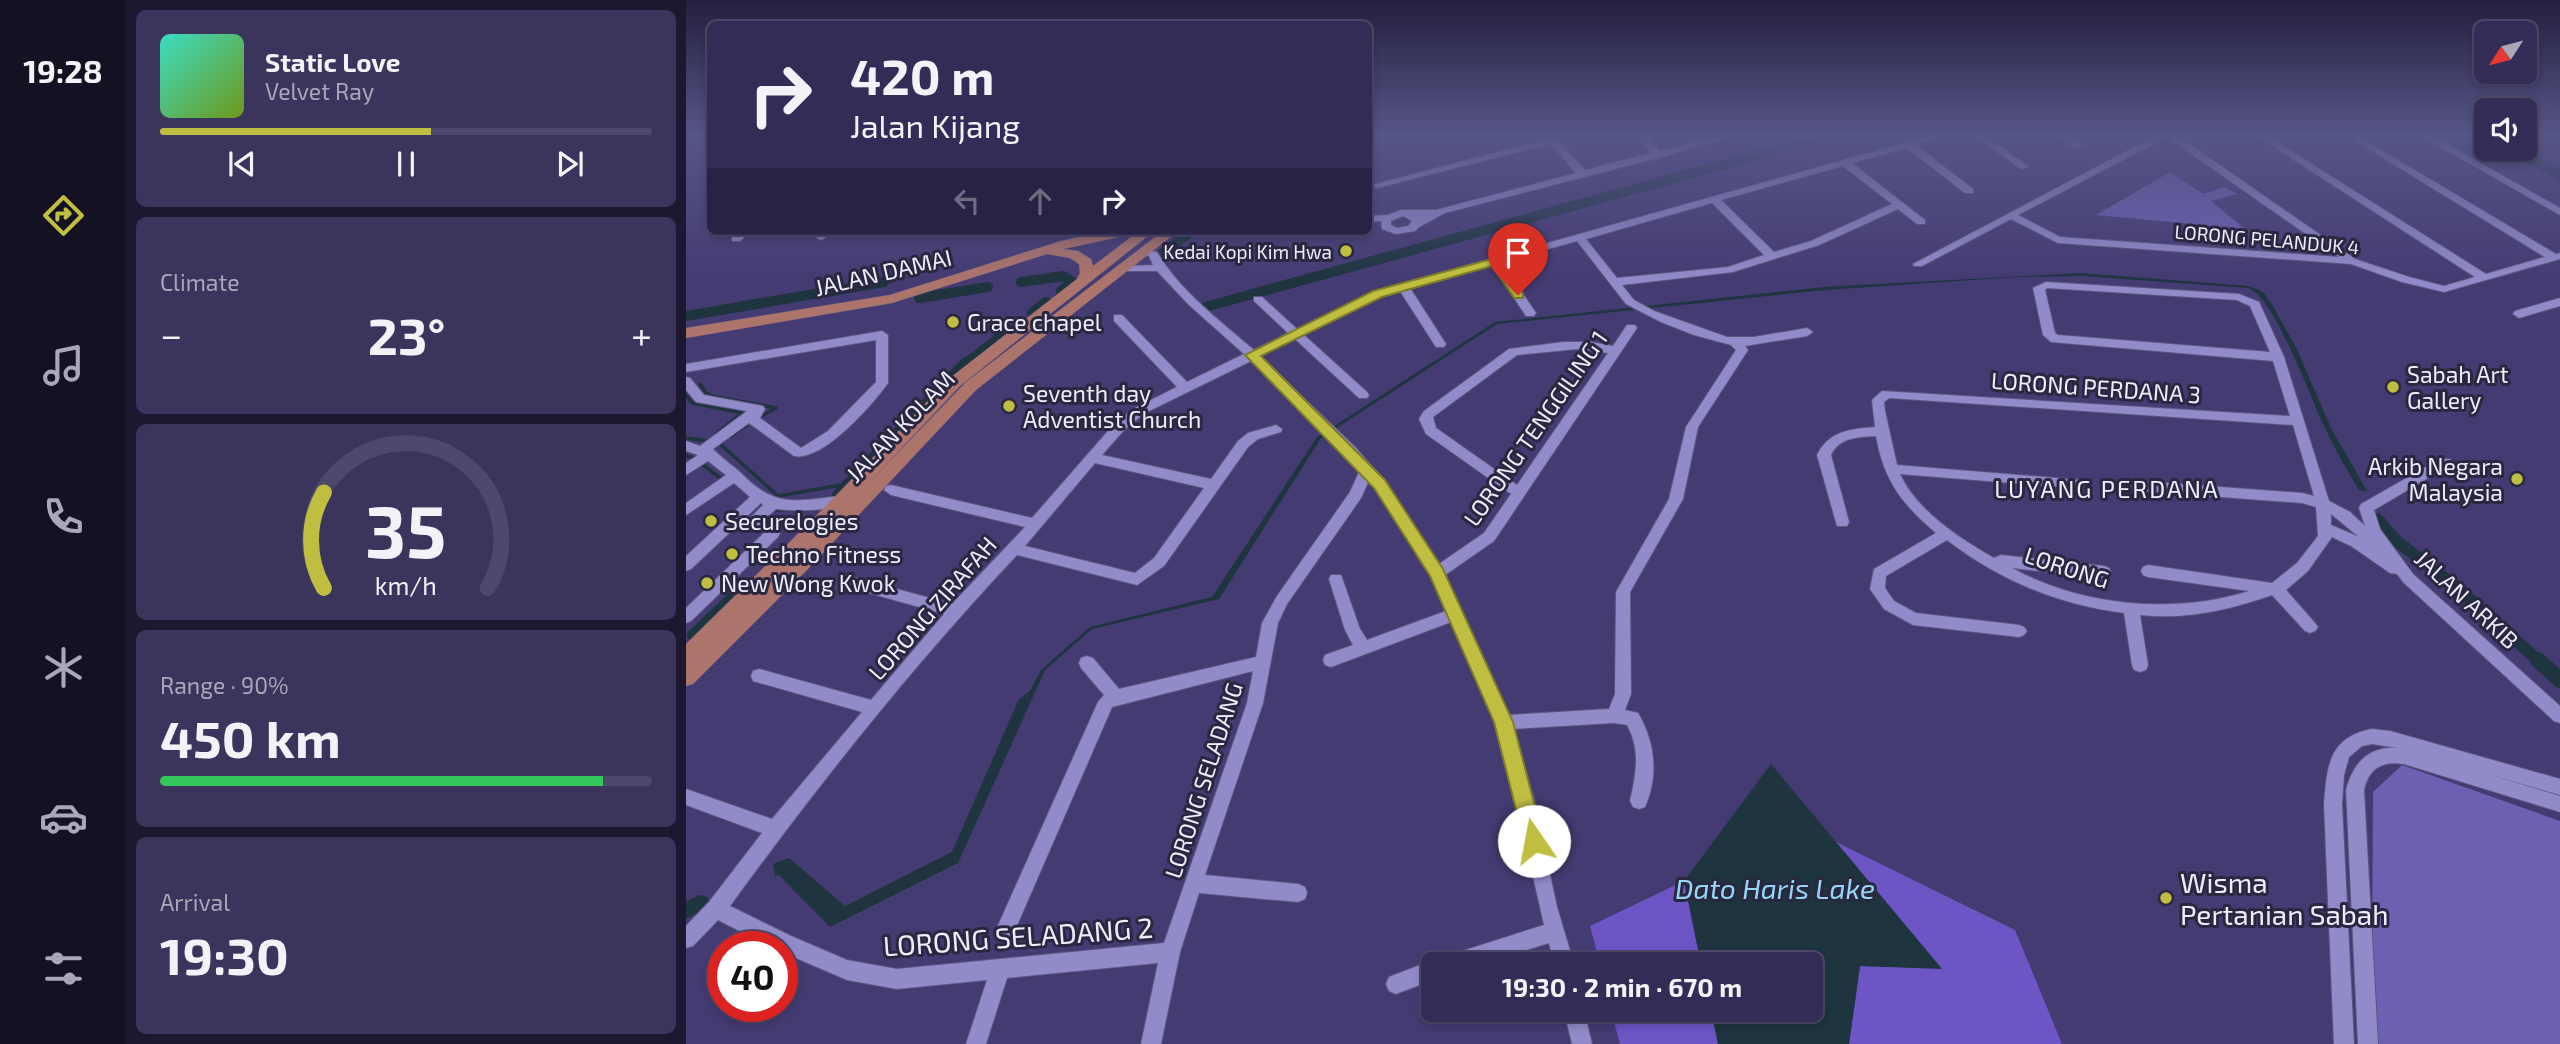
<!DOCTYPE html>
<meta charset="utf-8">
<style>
:root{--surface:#332c56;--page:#3b345c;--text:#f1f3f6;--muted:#a9a7b9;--line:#4e486c;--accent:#bfbe41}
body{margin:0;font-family:"Exo 2",sans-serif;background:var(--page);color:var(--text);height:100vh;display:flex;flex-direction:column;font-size:26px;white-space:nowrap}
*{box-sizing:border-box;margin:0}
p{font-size:23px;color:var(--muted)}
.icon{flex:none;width:38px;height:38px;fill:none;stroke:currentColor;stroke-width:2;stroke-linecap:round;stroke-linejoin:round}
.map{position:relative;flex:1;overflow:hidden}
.details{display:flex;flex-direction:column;gap:10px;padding:10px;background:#1c182f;width:560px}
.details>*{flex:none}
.hud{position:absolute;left:21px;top:21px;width:665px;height:214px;border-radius:10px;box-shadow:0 4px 10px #0003,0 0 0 2px var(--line);background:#332c56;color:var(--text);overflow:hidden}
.needle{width:46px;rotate:234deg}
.buttons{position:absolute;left:1788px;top:21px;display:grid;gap:14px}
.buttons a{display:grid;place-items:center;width:63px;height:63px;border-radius:10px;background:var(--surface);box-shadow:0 4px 10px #0003,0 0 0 2px var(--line);font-size:35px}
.speed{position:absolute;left:21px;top:931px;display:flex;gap:14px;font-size:35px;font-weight:700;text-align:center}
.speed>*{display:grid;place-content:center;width:91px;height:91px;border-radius:50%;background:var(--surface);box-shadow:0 4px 10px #0003,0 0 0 2px var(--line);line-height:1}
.speed .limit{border:10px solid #d22;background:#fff;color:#111}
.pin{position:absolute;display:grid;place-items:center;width:60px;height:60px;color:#fff;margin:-72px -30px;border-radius:50% 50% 50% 0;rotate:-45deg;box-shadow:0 0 7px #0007}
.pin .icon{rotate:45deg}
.me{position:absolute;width:77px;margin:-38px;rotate:348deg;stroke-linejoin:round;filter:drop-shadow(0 0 5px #0008)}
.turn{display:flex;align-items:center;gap:24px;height:147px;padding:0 28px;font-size:32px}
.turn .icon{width:91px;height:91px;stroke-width:2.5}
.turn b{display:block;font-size:49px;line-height:60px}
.lanes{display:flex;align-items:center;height:66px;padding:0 28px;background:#0003;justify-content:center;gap:35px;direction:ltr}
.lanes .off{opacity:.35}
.big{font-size:52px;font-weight:700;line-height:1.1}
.details .card{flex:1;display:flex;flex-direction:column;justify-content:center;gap:10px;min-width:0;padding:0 24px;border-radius:10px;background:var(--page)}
.details .dial{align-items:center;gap:0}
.dial svg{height:182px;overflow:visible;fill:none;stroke:var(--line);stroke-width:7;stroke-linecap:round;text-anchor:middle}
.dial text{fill:var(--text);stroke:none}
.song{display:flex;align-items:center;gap:21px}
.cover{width:84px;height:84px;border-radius:10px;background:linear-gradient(135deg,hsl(170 70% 55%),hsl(80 70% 35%))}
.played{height:7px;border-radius:4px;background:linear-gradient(90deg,var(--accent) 55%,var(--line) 55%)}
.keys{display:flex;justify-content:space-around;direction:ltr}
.heat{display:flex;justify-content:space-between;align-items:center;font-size:38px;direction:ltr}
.charge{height:10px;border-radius:5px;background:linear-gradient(90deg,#34c759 90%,var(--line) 0)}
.trip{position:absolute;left:735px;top:952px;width:402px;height:70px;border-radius:10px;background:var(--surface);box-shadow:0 4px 10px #0003,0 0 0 2px var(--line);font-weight:700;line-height:70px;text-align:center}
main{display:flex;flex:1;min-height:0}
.tabs{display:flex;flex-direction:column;width:126px;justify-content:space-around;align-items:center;background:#141222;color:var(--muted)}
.tabs .icon{width:49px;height:49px}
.tabs .active{color:var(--accent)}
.tabs b{font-size:32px;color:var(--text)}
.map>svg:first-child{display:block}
.green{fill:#6d5fb2}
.forest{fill:#6d55c6}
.water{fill:#1e343f}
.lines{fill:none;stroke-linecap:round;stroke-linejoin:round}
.stream{stroke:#1e343f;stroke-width:3.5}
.canal-far2{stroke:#1e343f;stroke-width:10}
.canal-far1{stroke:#1e343f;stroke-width:12}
.canal{stroke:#1e343f;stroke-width:16}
.minor-casing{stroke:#5e5580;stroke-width:2}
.major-casing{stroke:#5e5580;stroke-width:1}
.minor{fill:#928bc9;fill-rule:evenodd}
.major{fill:#ad746b;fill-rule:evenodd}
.route{fill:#bfbe41;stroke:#7c7c2a;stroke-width:2}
.poi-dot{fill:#bfbe41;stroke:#2a2740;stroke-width:2.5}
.labels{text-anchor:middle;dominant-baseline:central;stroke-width:6;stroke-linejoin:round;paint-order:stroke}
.far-street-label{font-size:19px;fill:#eeedfb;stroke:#2a2740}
.far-poi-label{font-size:19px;fill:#eeedfb;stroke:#2a2740;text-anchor:end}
.street-label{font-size:23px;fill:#eeedfb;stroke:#2a2740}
.poi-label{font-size:23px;fill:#eeedfb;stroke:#2a2740;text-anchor:start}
.neighbourhood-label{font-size:24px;letter-spacing:2px;fill:#eeedfb;stroke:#2a2740}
.near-poi-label{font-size:28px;fill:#eeedfb;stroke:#2a2740;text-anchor:start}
.near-water-label{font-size:28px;font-style:italic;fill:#95d7f6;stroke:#2a2740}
.near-street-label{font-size:28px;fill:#eeedfb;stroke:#2a2740}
</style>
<main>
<nav class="tabs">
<b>19:28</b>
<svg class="icon active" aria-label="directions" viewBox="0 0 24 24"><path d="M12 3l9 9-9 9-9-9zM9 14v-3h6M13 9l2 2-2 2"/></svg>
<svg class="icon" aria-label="music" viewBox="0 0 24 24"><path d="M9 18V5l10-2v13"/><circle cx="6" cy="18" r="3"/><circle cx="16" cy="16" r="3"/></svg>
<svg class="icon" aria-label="phone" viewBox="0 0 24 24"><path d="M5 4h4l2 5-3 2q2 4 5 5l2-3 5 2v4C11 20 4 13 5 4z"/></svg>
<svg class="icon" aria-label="climate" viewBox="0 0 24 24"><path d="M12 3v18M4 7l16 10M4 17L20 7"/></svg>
<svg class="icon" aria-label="car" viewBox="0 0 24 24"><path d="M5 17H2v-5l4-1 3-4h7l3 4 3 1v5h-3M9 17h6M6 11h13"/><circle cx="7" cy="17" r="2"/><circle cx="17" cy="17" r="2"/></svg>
<svg class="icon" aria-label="filters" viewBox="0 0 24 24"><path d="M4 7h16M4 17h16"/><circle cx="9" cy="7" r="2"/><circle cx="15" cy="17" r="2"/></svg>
</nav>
<section class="details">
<div class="card">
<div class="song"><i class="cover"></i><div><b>Static Love</b><p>Velvet Ray</p></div></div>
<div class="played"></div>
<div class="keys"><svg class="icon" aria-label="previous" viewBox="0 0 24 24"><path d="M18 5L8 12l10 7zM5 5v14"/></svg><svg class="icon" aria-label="pause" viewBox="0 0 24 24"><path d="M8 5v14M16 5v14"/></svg><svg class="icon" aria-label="next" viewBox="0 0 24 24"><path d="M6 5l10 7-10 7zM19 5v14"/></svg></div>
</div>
<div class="card"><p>Climate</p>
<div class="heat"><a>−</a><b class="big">23°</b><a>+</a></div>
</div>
<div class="card dial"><svg viewBox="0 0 100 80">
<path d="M14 69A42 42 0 1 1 86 69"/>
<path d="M14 69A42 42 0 0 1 14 27" stroke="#bfbe41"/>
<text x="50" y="56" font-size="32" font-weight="700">35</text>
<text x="50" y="72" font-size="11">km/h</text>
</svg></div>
<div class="card"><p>Range · 90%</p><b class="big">450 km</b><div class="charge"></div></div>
<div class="card"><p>Arrival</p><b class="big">19:30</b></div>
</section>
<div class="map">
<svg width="1874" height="1044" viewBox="0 0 1874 1044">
<rect width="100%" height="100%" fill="#443b72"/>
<g class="green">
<path d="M1484 172 1517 194 1539 187 1551 194 1525 201 1559 229 1410 215Z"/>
<path d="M1716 765 1874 821V1044H1691L1686 985 1687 792Z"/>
</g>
<g class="forest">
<path d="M1150 842 1329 930 1376 1044H1163L1174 966 1255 968Z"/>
<path d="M998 881 1015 964H914L904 926Z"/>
<path d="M925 1010H1025L1032 1044H934Z"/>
</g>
<g class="water">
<path d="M1394 273 1562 286 1576 291 1585 303 1610 347 1645 428 1681 491 1673 490C1661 470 1649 450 1639 428 1626 402 1588 295 1562 288L1397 276 1330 277 1139 290 811 324 635 438 533 599 406 629 359 670 272 863 144 927 93 875 89 876 87 864 103 858 159 906 266 852 333 699 344 691 355 670 404 627 526 597 631 437 809 322 1139 287Z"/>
<path d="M1085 764 1256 969 1174 966 1163 1044H1032L1025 1010H1125V964H1015L998 881Z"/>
</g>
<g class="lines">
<g class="stream">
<path d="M14 384 20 393 26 396 90 408 73 417"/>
<path d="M0 395 6 403 56 413"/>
<path d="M30 434 56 413"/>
<path d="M45 436 61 425"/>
<path d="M0 438 21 441"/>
<path d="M36 442 33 443 92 496 161 484"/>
<path d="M0 456 9 458"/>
<path d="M16 464 34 478"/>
<path d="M86 511 101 509"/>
</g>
<g class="canal-far2">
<path d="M1797 134 1801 135"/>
<path d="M1825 149 1874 175"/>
<path d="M477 268 472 256 501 235"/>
<path d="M335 282 377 276 387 282 375 291"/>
<path d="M233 298 302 287"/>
<path d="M519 307 1149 134"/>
<path d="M346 313 360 302"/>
<path d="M0 316 198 282"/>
<path d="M278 365 323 330"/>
</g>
<g class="canal-far1">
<path d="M152 495 280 363"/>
<path d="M1691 519 1712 542 1770 587 1854 662"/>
<path d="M7 635 57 588"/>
</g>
<g class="canal">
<path d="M1852 660 1874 680"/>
<path d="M0 910 15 903"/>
</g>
<defs>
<g id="minor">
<path d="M857 134H866L899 170 965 153 948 134H957L974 151 1039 134H1054L976 157 759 213 733 227 729 231 710 234 696 229 695 221 682 222V216L702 215 715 210H750L890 173 865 144 691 188 686 185 861 139ZM717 216 726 221 722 226 711 228 705 225V221Z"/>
<path d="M1250 134H1264L1230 145 1287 189V193H1279L1221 148 1166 163 1239 220V224H1231L1212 209 1133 245 1047 272 936 285 948 300 968 311 1041 337H1068L1121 328 1127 332 1121 336 1059 346 1062 350 1012 427 997 499 944 592 945 694 939 710 952 713C969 742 973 775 959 807L953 809 947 807 944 801C950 774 955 750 941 725L928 723 827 729 847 796 871 907 888 964H868L863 943 796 964H757L760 957 767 954 858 925 829 796 809 722 765 622 645 667 639 665 637 660 639 655 667 645 659 630 643 579 645 575H655L674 629 681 640 760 611 745 575 683 480 675 498 601 604 592 623 577 703 519 875 612 884 619 887 621 893 619 899 612 902 513 893 494 952 475 1044H455L472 963 321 978 300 1044H280L301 980 211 989 161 980 96 952V947H85L32 920 7 946 0 948V926L23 902 76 833 0 805V789L86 819 176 712 67 681 65 676 67 671 73 669 185 700 258 614 158 586 156 582 158 578 163 576 266 604 339 527 205 495 198 490 200 486 205 485 346 518 429 423 451 407 491 387 428 321V315H436L501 382 558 354 503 305 471 271H435L433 269 439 266 467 265 463 256 456 254V250L471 252C494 291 533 320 568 350L602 333 568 301V297H576L611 329 687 292ZM1157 166 1206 204 1125 241 1088 252 1035 200ZM1026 203 1078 255 1042 267 931 278 900 239ZM891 241 940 304 975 322 1008 335 1045 345 1050 350 1000 427 983 499 930 592 929 694 923 709 822 715 759 575 808 541 951 328 949 325H941L927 346 905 342H877L823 349 738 411 733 419 740 434 825 494 798 533 753 564 699 481 669 447 574 356 609 339 673 398H681L683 395 681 392 618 335 695 296 714 291 750 347H758L760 344 724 288 806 265 840 316H848L850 313 815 262ZM892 349 922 353 831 485 750 428 747 417 831 355ZM565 361 674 470 664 492 591 596 576 623 570 657 433 689 407 658 401 656 395 658 393 663 395 668 418 695 412 702 310 930 312 937 319 939 326 937 426 707 567 671 561 703 478 943 211 969 161 960 105 936 44 906C132 785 228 664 331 555L451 585 478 566 562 447 572 439 595 432 596 429 590 425 562 433 552 441 525 479 416 455 439 429 459 413ZM409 463 518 488 468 558 449 573 339 546Z"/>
<path d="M1286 134H1297L1343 167 1335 169Z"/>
<path d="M1367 134H1378L1397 146 1389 148Z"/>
<path d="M1473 134H1489L1669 259 1723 277 1758 286 1789 277 1568 134H1578L1800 274 1859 257 1658 134H1668L1870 254 1874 253V259L1758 292 1716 282 1665 264 1372 243 1325 219 1236 266H1228L1227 264ZM1481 137 1653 257 1374 237 1332 215Z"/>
<path d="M1732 134H1743L1874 208V215Z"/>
<path d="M53 231H65L54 241H46V237Z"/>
<path d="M120 231H132L140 237 135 240Z"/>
<path d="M1360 282 1553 294 1573 302 1598 357 1643 501 1664 512 1679 526 1673 508 1675 504 1754 459H1764L1766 462 1764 465 1688 510 1694 529 1727 574 1874 706V723L1868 721 1717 582 1711 574 1704 573 1665 546 1646 537 1622 571 1600 590 1629 623 1632 627 1629 631 1624 633 1619 631 1586 595C1543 610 1500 620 1454 615L1462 665 1460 670 1454 672 1448 670 1446 665 1438 613C1373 605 1313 580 1261 540L1200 576 1199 588 1208 601 1230 613 1333 625 1338 627 1341 631 1338 635 1333 637 1227 625 1198 609 1184 589 1188 569 1250 533C1216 504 1198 481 1190 436 1173 437 1153 437 1145 455L1163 522 1161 526H1151L1131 455C1143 431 1164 429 1189 427L1186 400 1196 391 1604 416 1587 361 1365 342 1357 335 1347 288ZM1361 288 1551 300 1564 306 1584 352 1372 335 1369 333 1359 290ZM1203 398 1607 425 1628 496 1616 493 1440 480 1433 485 1440 490 1616 503 1630 507 1632 536 1611 563 1586 583 1462 565 1457 567 1455 571 1457 575 1462 577 1563 591C1488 615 1395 606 1326 568L1418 578 1423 576 1425 572 1423 568 1418 566 1315 555 1308 558C1274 539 1230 510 1214 474L1390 488 1395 486 1397 483 1395 480 1211 465 1199 411 1198 402ZM1645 514 1673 537 1645 525Z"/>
<path d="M1874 298V306L1833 318 1827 314 1829 311Z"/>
<path d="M196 331 202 335V383C187 404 137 462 108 456L63 423 27 449C35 458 48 466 56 474 89 508 110 501 154 496L161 501C151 512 106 511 90 509L78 520 90 523 94 533 92 537 5 621 0 623V608L79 532 61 527 59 523 77 505 75 503 5 569 0 571V556L64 497 48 483 0 515V503L40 475 22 461 0 475V463L12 455 0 451V441L14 446 61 411 10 402 0 390V377L4 378 18 395 77 406 79 409 74 418 115 448 142 431 190 382V340L0 372V364Z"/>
<path d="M1686 729 1704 731 1874 779V795L1798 773 1874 796V812L1718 764C1696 761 1683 768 1678 790L1692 1044H1672L1660 790C1667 763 1683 746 1712 748L1686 744 1676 746 1663 757 1658 775 1656 804 1668 1044H1648L1638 804C1641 766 1643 737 1686 729Z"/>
<path d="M747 960 754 964H747V980L710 994 703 991 700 984 703 977Z"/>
<path d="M878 1010H898L906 1044H886Z"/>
</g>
<path id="major" d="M423 231H449L447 234 377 249 392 251 405 259 407 266 453 231H468L274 386 178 488 280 382 477 231H492L290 390 120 571 7 684 0 686V644L132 514 264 378 391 279 394 273 393 264 384 258 361 254 206 303 0 338V328L204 295 375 241Z"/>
</defs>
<use href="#minor" class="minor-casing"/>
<use href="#major" class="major-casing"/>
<use href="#minor" class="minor"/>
<use href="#major" class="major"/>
</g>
<linearGradient id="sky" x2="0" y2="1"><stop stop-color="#25203f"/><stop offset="0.48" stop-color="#565587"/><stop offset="1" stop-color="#565587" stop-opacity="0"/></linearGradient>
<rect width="1874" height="280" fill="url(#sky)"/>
<path class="route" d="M809 258 813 259 837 293V298H828L806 266 696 297 575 356 699 480 757 569 827 722 858 841 855 848 848 850 841 848 838 841 808 722 744 576 688 488 559 355 687 291Z"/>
<g class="poi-dot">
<circle cx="660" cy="251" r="7"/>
<circle cx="267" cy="322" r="7"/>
<circle cx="1707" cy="387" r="7"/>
<circle cx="323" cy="406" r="7"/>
<circle cx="1831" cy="479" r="7"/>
<circle cx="25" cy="521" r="7"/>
<circle cx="46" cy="554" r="7"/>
<circle cx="21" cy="583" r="7"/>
<circle cx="1480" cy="898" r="7"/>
</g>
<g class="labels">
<g class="far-street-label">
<text transform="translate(1581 239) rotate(5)">LORONG PELANDUK 4</text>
</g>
<g class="far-poi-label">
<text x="646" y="251">Kedai Kopi Kim Hwa</text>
</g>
<g class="street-label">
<text transform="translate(197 272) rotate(-13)">JALAN DAMAI</text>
<text transform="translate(1410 387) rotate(4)">LORONG PERDANA 3</text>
<text transform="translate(214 426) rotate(-46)">JALAN KOLAM</text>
<text transform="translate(849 428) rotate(-55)">LORONG TENGGILING 1</text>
<text transform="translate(1381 567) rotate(18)">LORONG</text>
<text transform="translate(1781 599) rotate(43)">JALAN ARKIB</text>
<text transform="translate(246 608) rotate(-49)">LORONG ZIRAFAH</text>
<text transform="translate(517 780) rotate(-72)">LORONG SELADANG</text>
</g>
<g class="poi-label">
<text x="281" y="322">Grace chapel</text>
<text x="1721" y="374">Sabah Art<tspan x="1721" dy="26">Gallery</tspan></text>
<text x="337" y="393">Seventh day<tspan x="337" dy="26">Adventist Church</tspan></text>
<text x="1817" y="466" text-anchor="end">Arkib Negara<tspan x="1817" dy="26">Malaysia</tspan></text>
<text x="39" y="521">Securelogies</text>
<text x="60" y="554">Techno Fitness</text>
<text x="35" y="583">New Wong Kwok</text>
</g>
<g class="neighbourhood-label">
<text x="1421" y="488">LUYANG PERDANA</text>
</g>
<g class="near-poi-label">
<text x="1494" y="882">Wisma<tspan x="1494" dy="32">Pertanian Sabah</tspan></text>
</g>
<g class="near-water-label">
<text x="1089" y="888">Dato Haris Lake</text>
</g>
<g class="near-street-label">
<text transform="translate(332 936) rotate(-4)">LORONG SELADANG 2</text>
</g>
</g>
</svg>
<div class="buttons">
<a><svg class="needle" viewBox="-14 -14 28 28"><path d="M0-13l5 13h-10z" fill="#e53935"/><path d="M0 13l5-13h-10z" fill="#a9a7b9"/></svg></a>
<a><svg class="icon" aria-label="sound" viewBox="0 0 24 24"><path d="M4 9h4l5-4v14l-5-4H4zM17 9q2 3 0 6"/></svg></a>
</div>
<div class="speed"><div class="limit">40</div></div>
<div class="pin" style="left:832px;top:295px;background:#d93025"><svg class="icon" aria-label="arrive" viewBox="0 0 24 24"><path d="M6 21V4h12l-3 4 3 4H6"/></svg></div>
<svg class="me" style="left:848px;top:841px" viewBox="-20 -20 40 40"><circle r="19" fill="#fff"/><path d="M0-13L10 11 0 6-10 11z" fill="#bfbe41"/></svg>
<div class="trip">19:30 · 2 min · 670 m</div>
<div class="hud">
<div class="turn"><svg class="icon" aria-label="right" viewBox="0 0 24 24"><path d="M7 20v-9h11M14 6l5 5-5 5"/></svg><div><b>420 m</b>Jalan Kijang</div></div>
<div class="lanes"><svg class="icon off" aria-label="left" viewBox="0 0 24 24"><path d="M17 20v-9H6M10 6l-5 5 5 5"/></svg><svg class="icon off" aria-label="ahead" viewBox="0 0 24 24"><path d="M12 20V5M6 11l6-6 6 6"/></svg><svg class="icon" aria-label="right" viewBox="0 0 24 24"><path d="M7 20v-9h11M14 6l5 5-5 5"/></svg></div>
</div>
</div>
</main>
